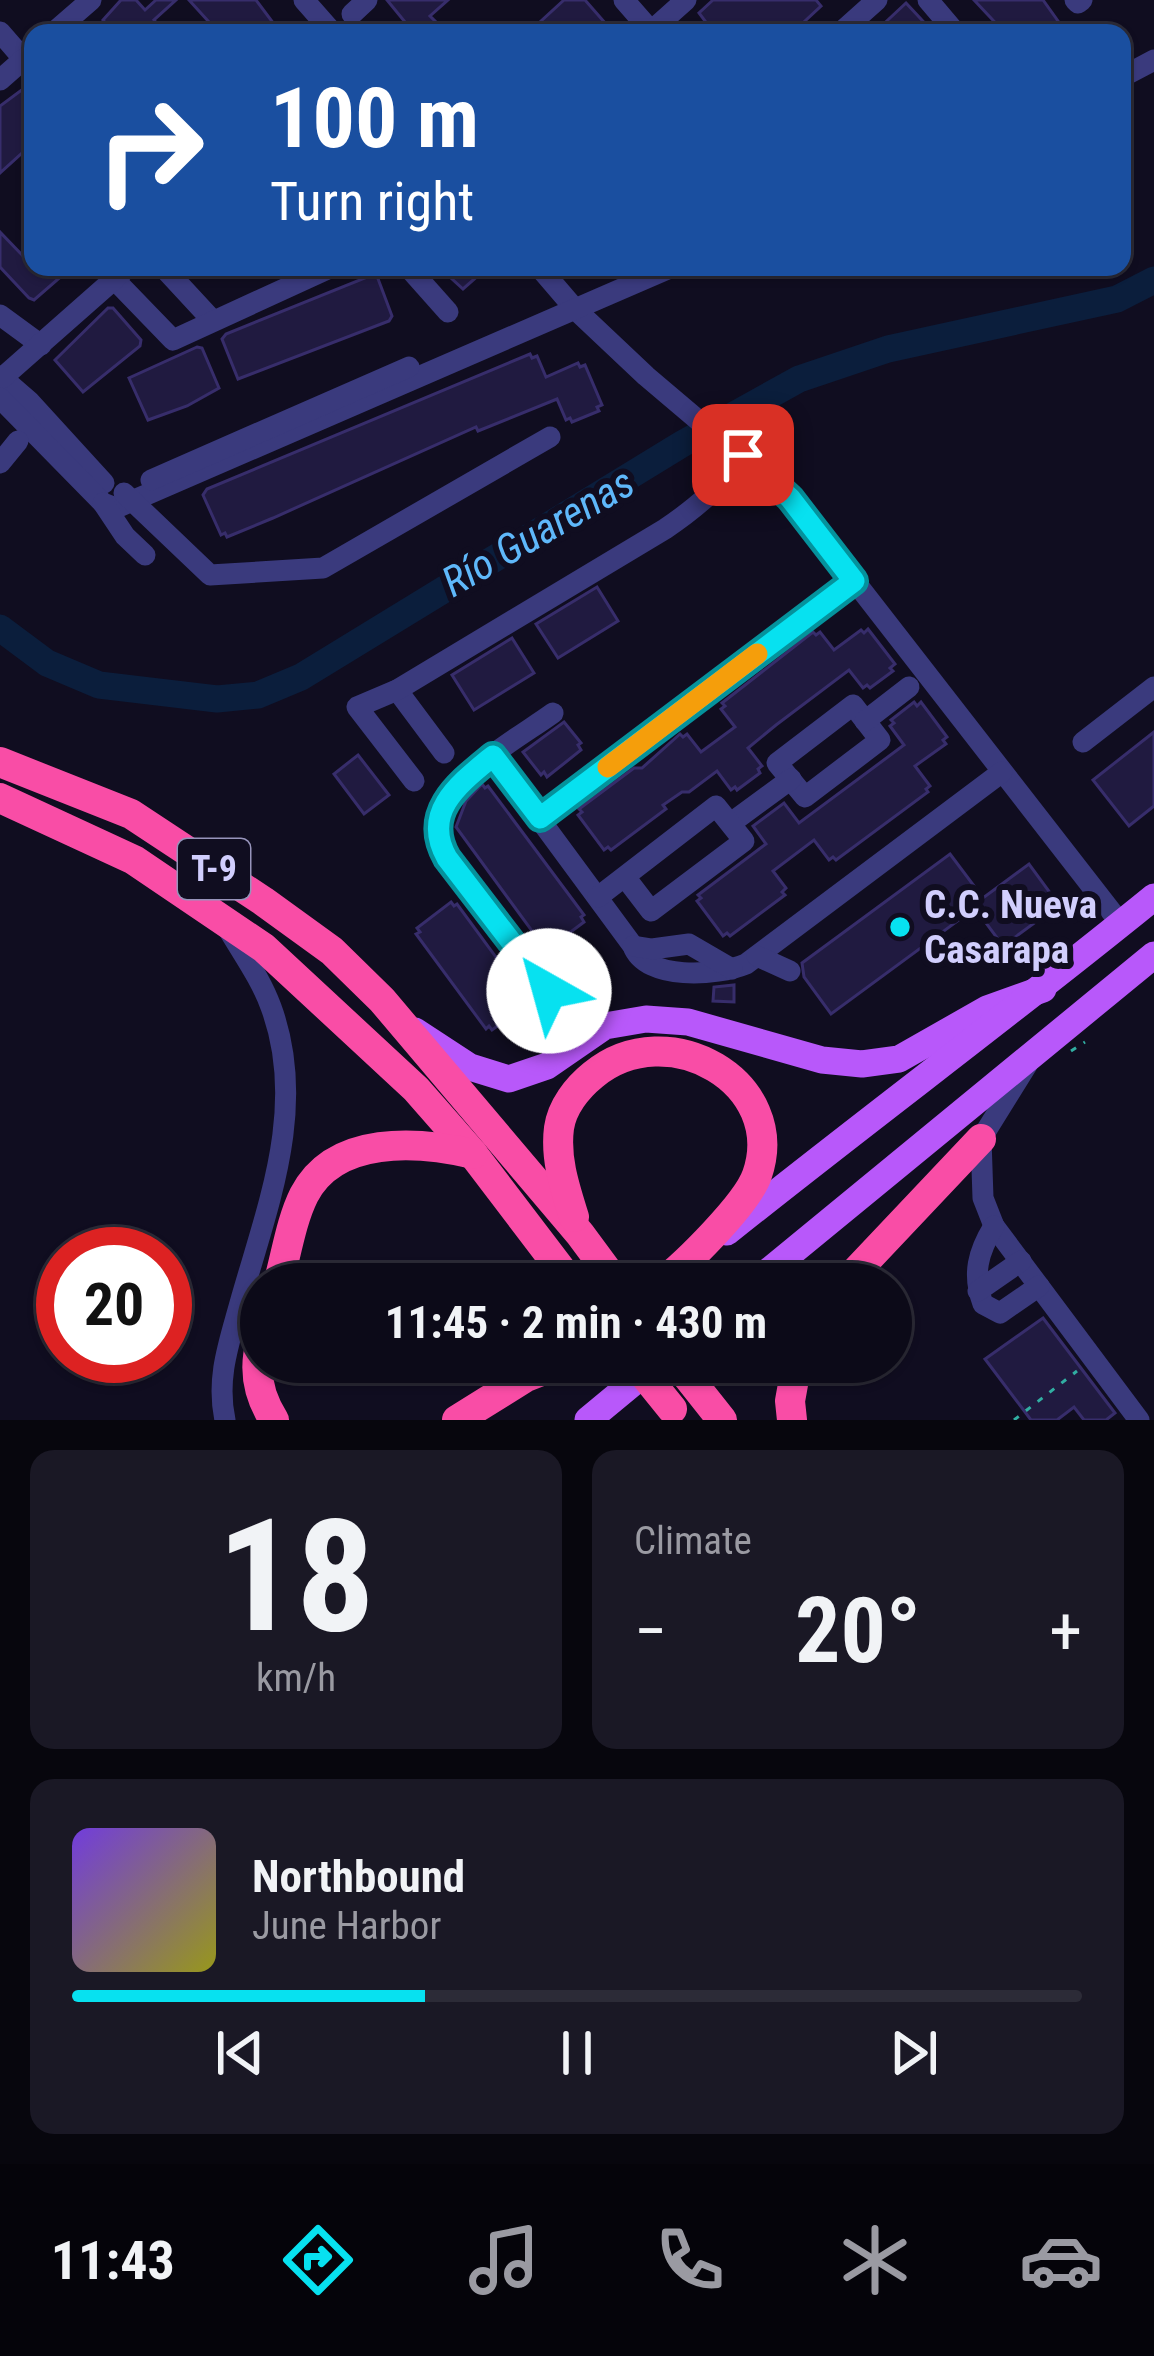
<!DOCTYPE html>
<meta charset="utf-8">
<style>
:root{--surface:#0c0a18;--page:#1a1825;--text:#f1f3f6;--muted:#9a9aa2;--line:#2c2b37;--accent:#07e1f0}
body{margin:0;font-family:"Roboto Condensed",sans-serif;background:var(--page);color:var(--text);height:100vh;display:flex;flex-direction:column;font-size:45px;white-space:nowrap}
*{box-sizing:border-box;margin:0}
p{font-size:39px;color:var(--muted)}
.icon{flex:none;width:66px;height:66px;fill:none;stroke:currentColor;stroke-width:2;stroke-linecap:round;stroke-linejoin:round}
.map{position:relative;height:1420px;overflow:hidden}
.side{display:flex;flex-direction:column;gap:30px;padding:30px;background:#07060d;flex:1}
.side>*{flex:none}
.guide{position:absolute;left:24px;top:24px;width:1107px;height:252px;border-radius:24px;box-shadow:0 3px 9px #0004,0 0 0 3px var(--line);background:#1a4fa0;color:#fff;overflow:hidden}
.speed{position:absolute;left:36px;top:1227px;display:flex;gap:24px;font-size:60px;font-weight:700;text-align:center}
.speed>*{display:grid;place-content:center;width:156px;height:156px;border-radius:50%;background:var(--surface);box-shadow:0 3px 9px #0004,0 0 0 3px var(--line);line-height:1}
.speed .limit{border:18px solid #d22;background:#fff;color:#111}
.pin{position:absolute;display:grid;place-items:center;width:102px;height:102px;color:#fff;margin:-51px;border-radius:24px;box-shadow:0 6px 18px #0006}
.me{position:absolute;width:132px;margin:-66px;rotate:322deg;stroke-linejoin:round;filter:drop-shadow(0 0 9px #0008)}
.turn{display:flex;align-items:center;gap:42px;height:252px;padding:0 48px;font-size:54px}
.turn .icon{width:156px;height:156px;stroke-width:2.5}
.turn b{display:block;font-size:84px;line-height:102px}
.big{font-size:90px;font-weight:700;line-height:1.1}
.side .tile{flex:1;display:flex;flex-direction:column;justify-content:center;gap:18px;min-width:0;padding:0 42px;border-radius:24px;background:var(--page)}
.side .dial{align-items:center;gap:0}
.dial b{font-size:156px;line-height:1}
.song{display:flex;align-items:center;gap:36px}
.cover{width:144px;height:144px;border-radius:18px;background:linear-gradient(135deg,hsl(260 70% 55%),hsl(60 70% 35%))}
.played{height:12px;border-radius:6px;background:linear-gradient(90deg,var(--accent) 35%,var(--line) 35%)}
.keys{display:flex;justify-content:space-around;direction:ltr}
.heat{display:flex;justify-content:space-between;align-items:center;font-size:66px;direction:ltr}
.side .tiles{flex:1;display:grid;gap:30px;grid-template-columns:1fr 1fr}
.tile:last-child{grid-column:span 2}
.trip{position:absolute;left:240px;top:1263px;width:672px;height:120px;border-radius:60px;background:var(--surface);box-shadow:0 3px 9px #0004,0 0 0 3px var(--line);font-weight:700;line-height:120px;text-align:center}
.menu{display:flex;height:192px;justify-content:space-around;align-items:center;background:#05040a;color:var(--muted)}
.menu .icon{width:84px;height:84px}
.menu .selected{color:var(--accent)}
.menu b{font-size:54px;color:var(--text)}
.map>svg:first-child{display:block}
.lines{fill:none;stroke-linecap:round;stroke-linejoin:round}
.river{stroke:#0b1e3c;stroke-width:27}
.building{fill:#201a40;stroke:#372d6b;stroke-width:3}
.path{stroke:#31aea2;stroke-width:3;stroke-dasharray:6 9;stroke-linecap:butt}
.minor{stroke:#3a3a7d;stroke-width:21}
.major{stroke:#b858fa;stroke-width:27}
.highway{stroke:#f94da6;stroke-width:30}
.highway-bridge{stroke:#f94da6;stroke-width:30}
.route-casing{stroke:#05929c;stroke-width:30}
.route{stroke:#07e1f0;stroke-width:21}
.slow{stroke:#f59e0b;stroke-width:21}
.poi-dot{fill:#07e1f0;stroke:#100d20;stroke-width:4.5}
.labels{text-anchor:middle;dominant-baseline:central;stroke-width:12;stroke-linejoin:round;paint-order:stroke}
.shield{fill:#100d20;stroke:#9794bb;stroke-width:3}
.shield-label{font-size:36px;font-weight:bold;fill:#d1cefd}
.poi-label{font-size:39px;font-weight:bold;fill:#d1cefd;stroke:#100d20;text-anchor:start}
.water-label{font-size:42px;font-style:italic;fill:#5fb8fa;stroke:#100d20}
</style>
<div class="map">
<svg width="1154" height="1420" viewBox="0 0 1154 1420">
<rect width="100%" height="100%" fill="#100d20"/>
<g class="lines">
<path class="river" d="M0 628 47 663 99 685 217 699 258 695 301 677 682 444 799 379 888 349 1117 299 1154 280"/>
</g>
<g class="building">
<path d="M121 0H136L145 10 156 0H176L154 20 160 27 153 33H114L103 20Z"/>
<path d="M189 0H256L277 28 271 33H219Z"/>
<path d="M387 0H448L430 16 440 26 432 33H414Z"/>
<path d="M564 0H585L606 24 598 33H528Z"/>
<path d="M713 0H816L821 6 792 33H714L699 13Z"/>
<path d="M974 0H1043L1058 21 1044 33H1005Z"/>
<path d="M906 3 934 33H874Z"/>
<path d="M27 86 33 93V143L0 173V106Z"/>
<path d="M0 232 25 258 33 251V267H72L34 300 29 298 0 267Z"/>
<path d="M439 267H488L463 289Z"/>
<path d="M372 275 377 276 392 316 389 321 238 379 222 339 226 334Z"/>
<path d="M108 308H113L141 340 140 346 83 392 55 360Z"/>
<path d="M197 347 202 348 219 388 187 406 148 420 129 378Z"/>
<path d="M530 354 532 358 537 356 546 377 578 363 580 367 585 365 602 405 597 407 599 411 572 422 570 418 566 420 557 399 478 431 476 427 273 518 227 537 225 533 221 535 203 495 207 489Z"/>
<path d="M597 587 618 621 558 658 536 624Z"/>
<path d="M868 629 895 664 890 668 893 671 870 688 867 685 863 688 849 670 776 725 748 748 762 766 758 769 760 773 737 790 735 787 731 790 717 771 689 792H682L663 805 666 809 611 850 608 847 604 850 578 815 582 812 579 809 634 768H642L680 734 683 737 687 734 701 752 735 727 721 709 725 706 722 703 813 632 816 635 820 632 834 650 861 630 864 633Z"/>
<path d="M512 638 534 673 474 710 452 675Z"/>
<path d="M914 702 917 706 921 702 947 737 943 740 946 744 915 766 930 786 926 789 928 792 836 860 833 857 829 860 814 840 773 871 786 888 782 892 785 895 730 936 727 933 723 936 697 901 701 898 698 895 766 844 753 826 784 803 799 823 904 745 890 726 894 723 891 720Z"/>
<path d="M564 722 581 743 578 745 581 750 547 777 544 772 541 775 523 752Z"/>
<path d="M1154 732V806L1129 826 1093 780Z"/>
<path d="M358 755 389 795 364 814 334 774Z"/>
<path d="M482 784 485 788 488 786 584 915 581 917 584 922 549 948 546 943 543 946 456 827 466 801Z"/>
<path d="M950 854 983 898 1029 864 1059 905 1003 946 975 908 831 1014 804 977 802 963Z"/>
<path d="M451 902 454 906 457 904 526 998 523 1000 527 1005 492 1030 489 1026 486 1029 416 934 420 932 417 928Z"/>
<path d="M734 985V1002L713 1001 714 987Z"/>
<path d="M1043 1318 1115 1413 1106 1420H1084L1074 1407 1057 1420H1031L985 1359Z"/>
</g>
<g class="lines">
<g class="path">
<path d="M1028 962 1055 944 1059 949"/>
<path d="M1071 1051 1085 1042"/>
<path d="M1014 1420 1077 1371"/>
</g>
<g class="minor">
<path d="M304 0 333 33"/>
<path d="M624 0 651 31"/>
<path d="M928 0 956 33"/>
<path d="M1075 0 1078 3 1082 0"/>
<path d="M352 14 367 0"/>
<path d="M0 32 33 70"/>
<path d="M53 33 91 0"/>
<path d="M649 33 686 0"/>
<path d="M840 33 877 0"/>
<path d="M1122 77 1154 60"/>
<path d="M0 80 33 51"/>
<path d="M163 267 213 321"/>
<path d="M408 267 448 312"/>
<path d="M539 267 575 309 646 376 790 498 1121 924"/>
<path d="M114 279 173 340 332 267"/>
<path d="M0 315 41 345"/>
<path d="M0 376 30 402 104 483"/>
<path d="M2 378 128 267"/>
<path d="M0 398 103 503 116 508 672 267"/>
<path d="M0 463 18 441"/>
<path d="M151 480 409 367"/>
<path d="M124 493 210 575 323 568 550 437"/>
<path d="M103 503 125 536 145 555"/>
<path d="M397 690 444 753"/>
<path d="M853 705 880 740 805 797 777 763Z"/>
<path d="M865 721 909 687"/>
<path d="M1083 742 1154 687"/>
<path d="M493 756 633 946C646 981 717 976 746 964L1002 772"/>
<path d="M414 781 357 707 397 690 665 529C696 508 722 486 743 455"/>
<path d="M540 818 854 581"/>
<path d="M731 823 791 779"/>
<path d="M598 897 716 806 744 841 651 911 625 877"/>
<path d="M633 946 652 949 689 944 732 969"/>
<path d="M757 956 790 971"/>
<path d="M549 991 447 858C412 794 509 745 553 713"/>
<path d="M1027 1065 981 1139 983 1198 994 1226 1139 1420"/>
<path d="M994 1226C978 1252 972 1274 983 1304L1000 1313 1039 1286"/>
<path d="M978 1291 1021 1261"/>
<path d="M225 1420C216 1378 229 1343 240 1303 267 1207 308 1107 271 1007 261 979 242 953 227 927"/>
</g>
<g class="major">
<path d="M415 1031 470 1067 509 1079 547 1066 605 1026 646 1019 688 1022 822 1060 862 1064 899 1059 987 1009 1043 989"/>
<path d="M727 1232C868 1119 1014 1011 1154 897"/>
<path d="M753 1284 1154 955"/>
<path d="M588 1420 658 1362"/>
</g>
<g class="highway">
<path d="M0 762 131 814 263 901 332 951 382 1000 580 1234 617 1284"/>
<path d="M0 798 134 860 264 948 416 1089 473 1154 572 1284"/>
<path d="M574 1217C565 1188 555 1159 559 1128 562 1107 577 1088 593 1075 668 1013 789 1083 757 1175 747 1204 685 1265 660 1284"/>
<path d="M278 1284C286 1256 291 1221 304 1195 335 1135 418 1141 473 1154"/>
<path d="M844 1284 981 1139"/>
<path d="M261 1342C253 1370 258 1395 274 1420"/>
<path d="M676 1362 722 1420"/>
<path d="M457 1420 526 1377 549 1368"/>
<path d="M792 1420 790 1401 797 1362"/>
</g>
<path class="highway-bridge" d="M634 1362 672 1409"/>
</g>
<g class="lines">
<defs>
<path id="route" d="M549 991 447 858C421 812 459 784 493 756L540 818 854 581 790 498 743 455"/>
</defs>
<use href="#route" class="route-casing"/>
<use href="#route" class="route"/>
<path class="slow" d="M608 767 757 654"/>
</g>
<circle class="poi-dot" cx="900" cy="927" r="12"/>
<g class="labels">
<rect class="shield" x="178" y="839" width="72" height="60" rx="9"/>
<g class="shield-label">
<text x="214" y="869">T-9</text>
</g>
<g class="poi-label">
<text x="924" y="905">C.C. Nueva<tspan x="924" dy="45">Casarapa</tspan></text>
</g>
<g class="water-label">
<text transform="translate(538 532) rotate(-30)">Río Guarenas</text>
</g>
</g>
</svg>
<div class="speed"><div class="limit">20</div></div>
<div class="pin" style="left:743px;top:455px;background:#d93025"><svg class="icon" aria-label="arrive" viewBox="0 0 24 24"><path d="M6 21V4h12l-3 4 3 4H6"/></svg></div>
<svg class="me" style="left:549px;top:991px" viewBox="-20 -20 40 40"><circle r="19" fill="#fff"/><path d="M0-13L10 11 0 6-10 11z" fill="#07e1f0"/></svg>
<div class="trip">11:45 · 2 min · 430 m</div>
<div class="guide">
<div class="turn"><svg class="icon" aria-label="right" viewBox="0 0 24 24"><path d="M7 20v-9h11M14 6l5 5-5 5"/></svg><div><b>100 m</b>Turn right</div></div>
</div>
</div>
<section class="side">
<div class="tiles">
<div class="tile dial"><b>18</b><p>km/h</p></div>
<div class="tile"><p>Climate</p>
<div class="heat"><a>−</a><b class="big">20°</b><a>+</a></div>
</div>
<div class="tile">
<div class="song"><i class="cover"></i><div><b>Northbound</b><p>June Harbor</p></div></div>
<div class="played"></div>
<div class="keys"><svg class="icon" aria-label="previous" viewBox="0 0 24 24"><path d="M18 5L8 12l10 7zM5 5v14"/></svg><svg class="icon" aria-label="pause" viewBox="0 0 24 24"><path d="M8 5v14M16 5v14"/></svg><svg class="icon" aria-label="next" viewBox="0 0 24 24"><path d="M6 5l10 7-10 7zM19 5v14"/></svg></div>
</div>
</div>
</section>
<nav class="menu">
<b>11:43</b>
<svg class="icon selected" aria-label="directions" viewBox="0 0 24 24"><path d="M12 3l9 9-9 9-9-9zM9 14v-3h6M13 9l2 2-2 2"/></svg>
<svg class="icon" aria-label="music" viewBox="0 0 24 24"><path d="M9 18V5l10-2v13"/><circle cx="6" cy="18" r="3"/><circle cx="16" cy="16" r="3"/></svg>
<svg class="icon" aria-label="phone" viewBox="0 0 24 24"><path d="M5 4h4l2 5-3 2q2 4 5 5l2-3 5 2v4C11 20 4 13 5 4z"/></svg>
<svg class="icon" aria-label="climate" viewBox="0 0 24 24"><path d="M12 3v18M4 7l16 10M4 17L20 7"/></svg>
<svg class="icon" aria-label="car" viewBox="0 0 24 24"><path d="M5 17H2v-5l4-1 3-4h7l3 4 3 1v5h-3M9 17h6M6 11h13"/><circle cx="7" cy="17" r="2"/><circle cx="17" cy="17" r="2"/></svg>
</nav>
